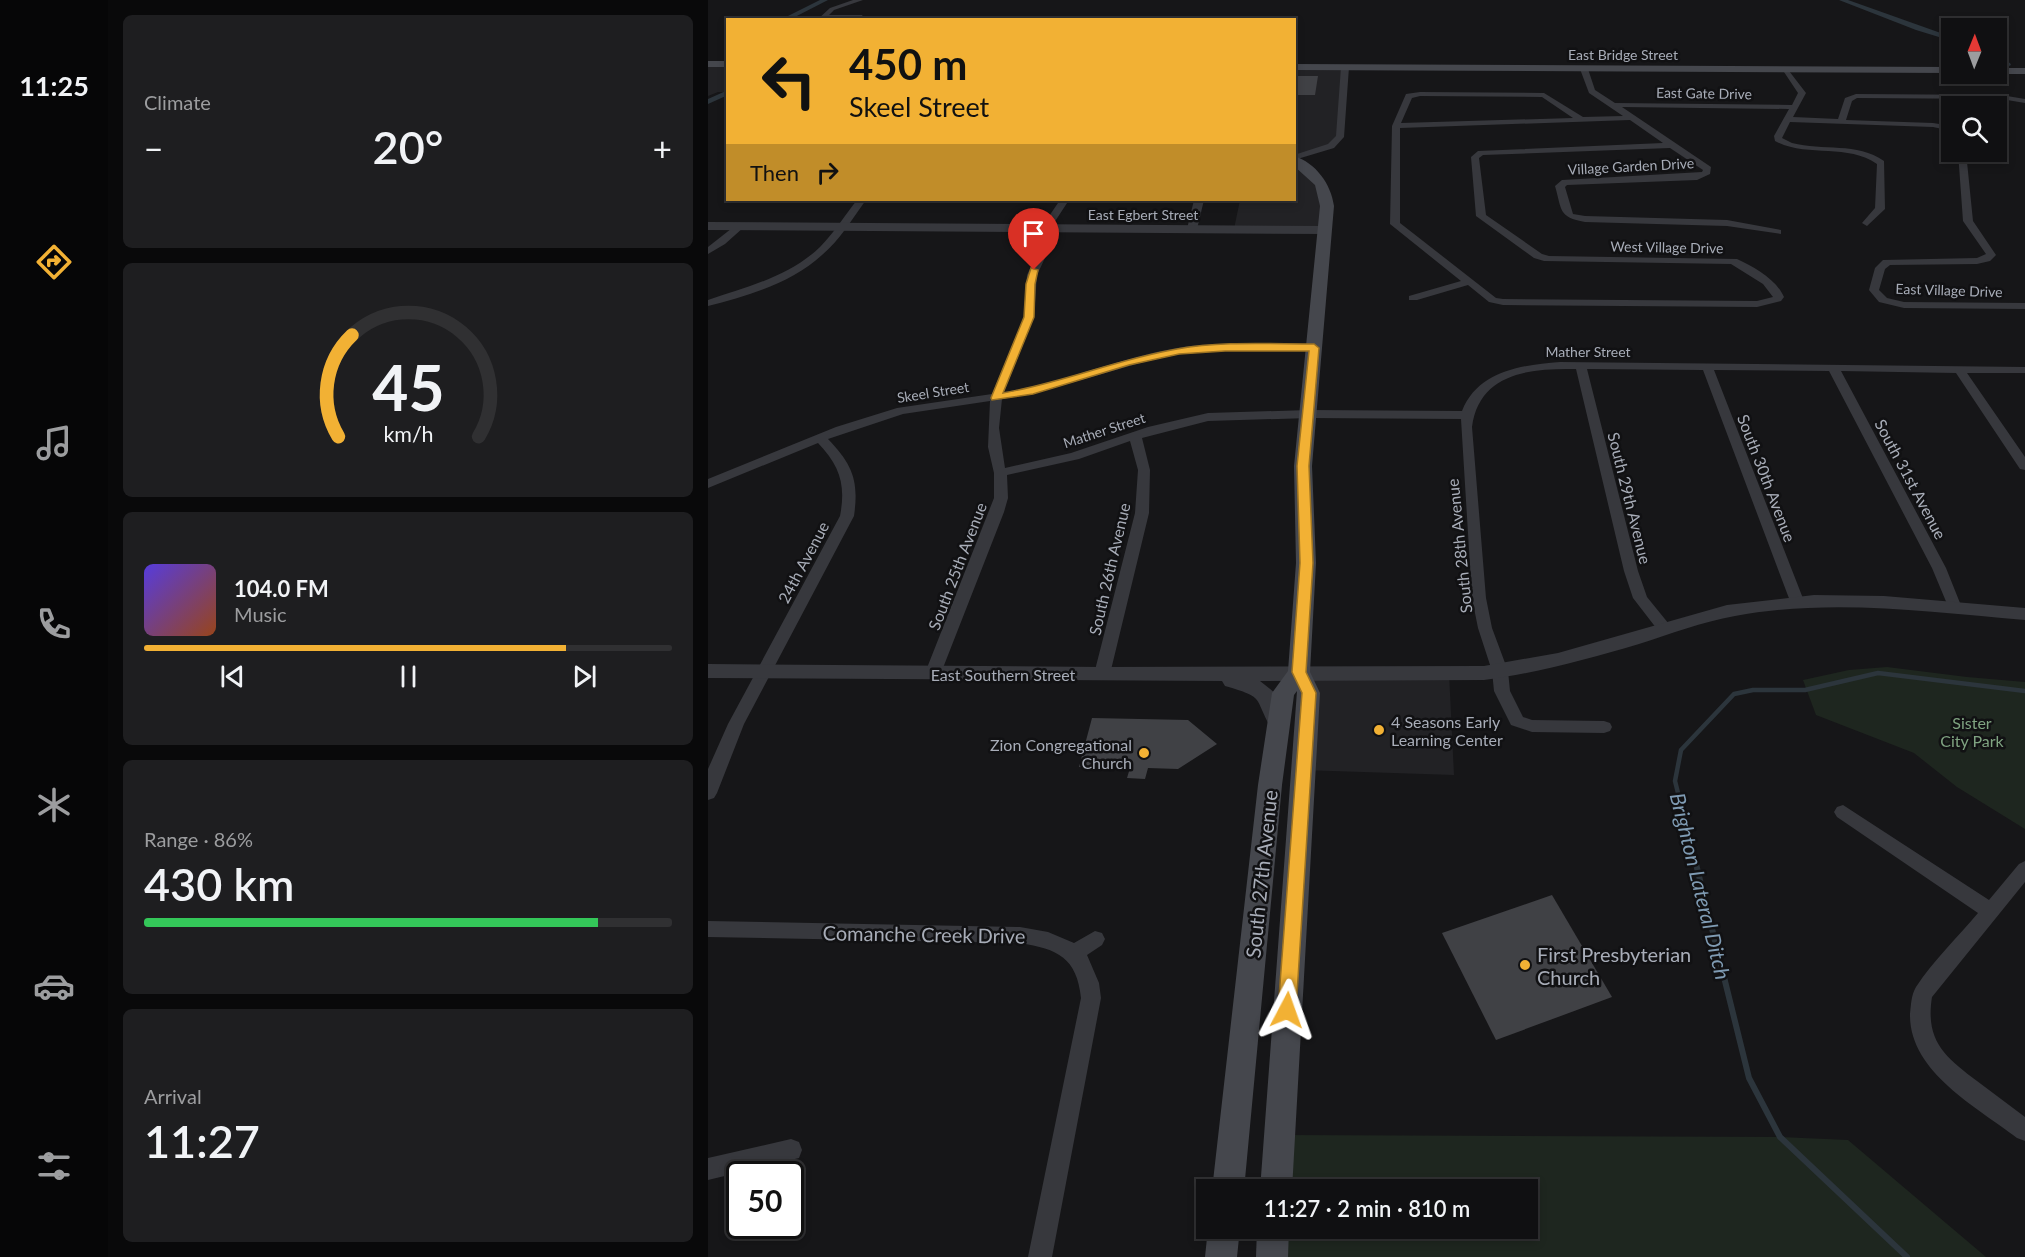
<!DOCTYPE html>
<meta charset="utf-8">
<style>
:root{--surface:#101012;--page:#1e1e20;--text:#f1f3f6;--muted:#9c9d9f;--line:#303032;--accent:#f2b134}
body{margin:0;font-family:Lato,sans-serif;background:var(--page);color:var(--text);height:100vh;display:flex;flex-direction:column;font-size:22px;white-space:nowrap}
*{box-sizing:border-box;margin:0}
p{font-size:20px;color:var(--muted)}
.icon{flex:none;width:33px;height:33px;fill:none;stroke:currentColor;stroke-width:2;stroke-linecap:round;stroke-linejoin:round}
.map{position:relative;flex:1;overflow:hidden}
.details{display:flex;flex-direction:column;gap:15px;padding:15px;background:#09090a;width:600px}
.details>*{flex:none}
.top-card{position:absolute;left:18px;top:18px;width:570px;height:183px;border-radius:0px;box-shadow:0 3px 9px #0003,0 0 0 2px var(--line);background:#f2b134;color:#111;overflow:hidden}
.needle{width:39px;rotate:1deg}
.buttons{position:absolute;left:1233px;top:18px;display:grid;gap:12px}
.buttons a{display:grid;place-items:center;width:66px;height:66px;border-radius:0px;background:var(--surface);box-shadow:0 3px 9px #0003,0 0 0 2px var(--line);font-size:30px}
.speed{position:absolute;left:18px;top:1161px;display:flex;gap:12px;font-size:30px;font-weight:700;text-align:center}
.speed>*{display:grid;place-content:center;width:78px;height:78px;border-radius:50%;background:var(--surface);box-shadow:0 3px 9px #0003,0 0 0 2px var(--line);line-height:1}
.speed .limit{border:3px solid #111;border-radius:9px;background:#fff;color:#111}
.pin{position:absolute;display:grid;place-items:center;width:51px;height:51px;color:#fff;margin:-62px -26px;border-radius:50% 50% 50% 0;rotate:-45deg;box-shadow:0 0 6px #0007}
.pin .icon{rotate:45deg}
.me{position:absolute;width:66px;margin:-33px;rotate:4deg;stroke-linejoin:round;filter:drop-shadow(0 0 4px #0008)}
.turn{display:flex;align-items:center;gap:21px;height:126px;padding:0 24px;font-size:27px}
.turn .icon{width:78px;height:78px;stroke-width:2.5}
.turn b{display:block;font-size:42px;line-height:51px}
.then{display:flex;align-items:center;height:57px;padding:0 24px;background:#0003;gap:12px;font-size:22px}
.big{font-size:45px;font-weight:600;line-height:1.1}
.details .tile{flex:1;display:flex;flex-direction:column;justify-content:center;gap:9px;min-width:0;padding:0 21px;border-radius:9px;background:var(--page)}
.details .dial{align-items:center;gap:0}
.dial svg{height:156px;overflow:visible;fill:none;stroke:var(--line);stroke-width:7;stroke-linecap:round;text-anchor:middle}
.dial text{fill:var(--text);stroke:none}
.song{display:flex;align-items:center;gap:18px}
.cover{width:72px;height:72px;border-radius:9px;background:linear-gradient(135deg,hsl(250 70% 55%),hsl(20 70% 35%))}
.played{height:6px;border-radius:3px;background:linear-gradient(90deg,var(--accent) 80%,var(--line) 80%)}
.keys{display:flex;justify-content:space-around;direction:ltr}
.heat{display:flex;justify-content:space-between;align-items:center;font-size:33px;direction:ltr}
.charge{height:9px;border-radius:4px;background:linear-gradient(90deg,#34c759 86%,var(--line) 0)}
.trip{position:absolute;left:488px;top:1179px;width:342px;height:60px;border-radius:0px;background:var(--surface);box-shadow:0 3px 9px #0003,0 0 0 2px var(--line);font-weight:600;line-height:60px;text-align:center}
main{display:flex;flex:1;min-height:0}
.dock{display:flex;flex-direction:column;width:108px;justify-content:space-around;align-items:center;background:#060607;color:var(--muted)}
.dock .icon{width:42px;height:42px}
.dock .active{color:var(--accent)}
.dock b{font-size:27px;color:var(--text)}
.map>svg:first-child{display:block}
.built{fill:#222225}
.green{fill:#1e261f}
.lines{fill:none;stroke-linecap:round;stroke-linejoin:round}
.stream-far1{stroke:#2c353c;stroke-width:4.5}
.stream{stroke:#2c353c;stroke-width:6}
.canal{fill:#2c353c;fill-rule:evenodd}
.building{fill:#404145}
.minor{fill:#37383d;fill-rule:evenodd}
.tertiary{fill:#37383d;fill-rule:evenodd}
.secondary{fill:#45474d;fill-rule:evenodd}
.route{fill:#f2b134;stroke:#9d7322;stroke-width:1.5}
.poi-dot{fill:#f2b134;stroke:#111113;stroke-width:2}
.labels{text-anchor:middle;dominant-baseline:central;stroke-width:5;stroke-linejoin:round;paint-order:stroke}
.far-street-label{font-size:14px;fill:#a8adb8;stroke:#111113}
.street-label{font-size:16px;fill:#a8adb8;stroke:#111113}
.poi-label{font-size:16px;fill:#a8adb8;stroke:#111113;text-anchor:start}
.park-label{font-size:16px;fill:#7fa381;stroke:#111113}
.near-street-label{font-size:20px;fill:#a8adb8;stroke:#111113}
.near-poi-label{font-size:20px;fill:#a8adb8;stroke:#111113;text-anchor:start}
.near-water-label{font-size:21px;font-style:italic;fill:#7f9bb3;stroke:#111113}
</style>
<main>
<nav class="dock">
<b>11:25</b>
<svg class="icon active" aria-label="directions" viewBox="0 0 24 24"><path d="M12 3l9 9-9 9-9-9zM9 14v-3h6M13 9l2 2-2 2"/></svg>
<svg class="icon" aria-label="music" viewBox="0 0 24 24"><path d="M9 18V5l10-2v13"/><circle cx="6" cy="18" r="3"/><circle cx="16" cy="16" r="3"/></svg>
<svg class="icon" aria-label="phone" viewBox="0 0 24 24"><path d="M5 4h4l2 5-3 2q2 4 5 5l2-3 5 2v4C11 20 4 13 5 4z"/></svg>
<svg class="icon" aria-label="climate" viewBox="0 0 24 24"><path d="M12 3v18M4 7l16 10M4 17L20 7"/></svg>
<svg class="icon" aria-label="car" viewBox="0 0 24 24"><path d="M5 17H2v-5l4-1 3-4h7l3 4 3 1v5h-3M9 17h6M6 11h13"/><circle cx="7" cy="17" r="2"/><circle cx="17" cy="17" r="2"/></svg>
<svg class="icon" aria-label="filters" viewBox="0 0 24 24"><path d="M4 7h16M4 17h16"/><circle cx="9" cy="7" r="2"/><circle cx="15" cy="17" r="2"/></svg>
</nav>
<section class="details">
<div class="tile"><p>Climate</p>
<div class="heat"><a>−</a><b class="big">20°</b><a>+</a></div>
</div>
<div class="tile dial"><svg viewBox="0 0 100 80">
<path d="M14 69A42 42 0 1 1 86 69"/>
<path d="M14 69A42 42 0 0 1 21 17" stroke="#f2b134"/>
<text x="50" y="56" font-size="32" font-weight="700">45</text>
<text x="50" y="72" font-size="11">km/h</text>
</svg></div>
<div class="tile">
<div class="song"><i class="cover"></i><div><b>104.0 FM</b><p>Music</p></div></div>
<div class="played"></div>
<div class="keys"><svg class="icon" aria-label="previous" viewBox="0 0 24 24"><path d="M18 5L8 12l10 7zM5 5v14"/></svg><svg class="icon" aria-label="pause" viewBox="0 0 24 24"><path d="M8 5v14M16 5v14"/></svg><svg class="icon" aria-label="next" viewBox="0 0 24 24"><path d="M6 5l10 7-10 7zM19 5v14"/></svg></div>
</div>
<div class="tile"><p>Range · 86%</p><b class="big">430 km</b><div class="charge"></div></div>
<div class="tile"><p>Arrival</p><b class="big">11:27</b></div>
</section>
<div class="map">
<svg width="1317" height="1257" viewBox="0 0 1317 1257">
<rect width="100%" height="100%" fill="#161618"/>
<g class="built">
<path d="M0 64H19V92H10L0 96Z"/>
<path d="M587 67H637L630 141 587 158Z"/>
<path d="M587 160 606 174 617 230 526 229 532 200H586Z"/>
<path d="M591 672 741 673 746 775 594 770Z"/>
</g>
<g class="green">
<path d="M1179 667 1259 677 1317 682V829L1249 787 1206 753 1108 715 1095 680 1141 670Z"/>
<path d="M571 1135 1072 1137 1140 1140 1278 1257H565V1229L819 1228V1190L568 1189Z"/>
</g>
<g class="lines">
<path class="stream-far1" d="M988 865 967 781 973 750 1026 694 1045 690H1097L1170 673 1317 691"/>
<path class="stream" d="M988 864 1041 1078 1072 1137 1199 1257"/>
<g class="canal">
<path d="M112 0H120L81 20H72Z"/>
<path d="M1131 0H1140L1244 37V41L1208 30Z"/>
<path d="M1288 58 1302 63 1303 65 1299 67 1288 63Z"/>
<path d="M20 90V95L0 104V99Z"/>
</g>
</g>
<g class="building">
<path d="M586 76H610L607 95H586Z"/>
<path d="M384 718 480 720 509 744 470 769 440 768 437 779 419 778 422 768 371 767Z"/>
<path d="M844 895 904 997 788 1040 734 933Z"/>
</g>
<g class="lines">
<g class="minor">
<path d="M145 0H155L126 10 121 15H154L156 18 109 20 122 8Z"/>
<path d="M637 65 641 67 636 137 626 148 586 160V155L620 144 628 136 633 67Z"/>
<path d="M876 67 880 69 887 90 907 103 1084 105 1090 93 1074 69 1078 67 1098 93 1085 117 1130 119 1137 98 1148 94 1293 95 1317 99V103L1293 99 1149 98 1144 101 1138 120 1225 123 1244 126V131L1225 127 1082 122 1074 138 1084 143C1115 151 1149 142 1176 161L1177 209 1159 226 1154 223 1167 208 1169 164C1139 143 1099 158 1067 141L1066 136 1081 109 914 107 1003 167 1002 174 989 180 859 185 857 187 865 214 877 216 1019 220 1073 230V234L1019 226 877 222C850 217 854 210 847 186L854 180 994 172 995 170 962 148 775 155 771 158 778 215 834 254 841 256 1029 259C1046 267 1068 279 1076 297L1073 301 1049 307 795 305 781 302 760 285 709 300H701V296L753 281 682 224 684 126 698 94 712 92 836 93 875 117 915 116 881 93 872 69ZM712 96 834 97 865 118 693 123 704 98ZM922 120 955 143 770 151 763 157 768 216 826 258 836 261 1023 264 1055 284 1065 297 1049 301 795 299 788 298 692 223V128Z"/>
<path d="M1250 152H1258L1265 221 1288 255 1282 261 1269 264 1182 265 1177 269 1171 290 1179 298 1196 302 1317 303V309L1196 308 1171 302 1161 290 1167 268 1175 260 1269 258 1278 254 1255 221Z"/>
<path d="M149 200H158C144 219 132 240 114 255 84 283 39 296 0 306V300C39 287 82 276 112 247 126 233 137 215 149 200Z"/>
<path d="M352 200H361L344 226 351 228 329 275 326 317 296 392C355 383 410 358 469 348 513 341 561 344 606 344L612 347 606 350C561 351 512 347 468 355 409 366 353 390 294 399L291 428 297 468 363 453 440 427 500 413 601 410 754 411C770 371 813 365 852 362L1317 367V373H1259L1317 457V470L1312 469 1248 373 1133 371 1238 568 1254 608 1252 611H1242L1224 568 1121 371 1006 370 1096 601 1089 606 1082 601 995 370 879 369 930 571 939 597 965 629 957 634 952 633 925 598 916 571 868 369C822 368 771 373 764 427L778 598 784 628 800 671 802 691 815 717 824 720 896 721 902 723 904 727 902 731 896 733 824 732 803 725 786 691 784 671 770 628 764 598 753 419 601 418 500 421 434 438 442 470 441 513 402 674 400 678H388L386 674 427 513 430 470 422 441 371 459 299 475 300 498 296 512 233 673 231 677H219L217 673 286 498V473L280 447 282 401 195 414 120 439C145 465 151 481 146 516L36 724 9 793 6 798 0 800V769L20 724 132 516C138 485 132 466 110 443L0 488V479L128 427 189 408 284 394 316 317 319 275 340 230 333 228Z"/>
<path d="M486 200H496L489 229 484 232 479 229Z"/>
<path d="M28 225 36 227 17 244 0 254V247Z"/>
<path d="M1135 805 1281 900 1311 864 1317 861V882L1224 997C1217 1041 1237 1057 1269 1081 1285 1093 1301 1105 1317 1117V1141L1309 1138C1269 1107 1201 1072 1202 1014 1203 1006 1203 995 1208 987 1225 961 1250 937 1270 913L1129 817 1126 812 1129 807Z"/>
<path d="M0 921 312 927 340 932 366 943 387 931 394 933 397 939 394 945 379 955 391 983 393 998 344 1257H320L373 998C369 958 350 949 312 943L0 937Z"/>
<path d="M83 1139 91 1142 94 1150 91 1158 0 1180V1158Z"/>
</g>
<g class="tertiary">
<path d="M0 222 617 226 623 230 617 234 0 230Z"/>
<path d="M1106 595 1176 596 1317 608V620C1221 612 1123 598 1027 616 994 622 962 634 931 644 880 659 829 673 776 680L552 681 567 693 582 724 578 730 571 732 564 730C545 696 558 698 517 686L514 681 0 678V664L394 667 776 666 850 653 1019 605Z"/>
</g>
<g class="secondary">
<rect x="0" y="61" width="20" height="6"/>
<path d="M586 64 1244 67V73L586 70Z"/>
<path d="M1288 68H1317V74H1285H1288Z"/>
<path d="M586 156C608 163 623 184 626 206L604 466 608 563 602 672 612 693 584 1190H552L589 691 586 695 574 785 536 1190H504L550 785 564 693 580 671 588 563 586 466 612 206 607 185 586 166Z"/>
<path d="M500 1228H532L529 1257H497Z"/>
<path d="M549 1228H581L580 1257H548Z"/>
</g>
</g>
<path class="route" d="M323 268 330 270 327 284 326 317 295 393C354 383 410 359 469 349 513 341 561 344 606 344L611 348 601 466 605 563 598 672 608 693 588 1010 586 1016 579 1018 573 1016 570 1010 594 693 584 672 592 563 589 466 601 351H517L471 354 421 365 325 394 284 400 283 398 316 317 318 284Z"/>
<g class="poi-dot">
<circle cx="671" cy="730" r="6"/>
<circle cx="436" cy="753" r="6"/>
<circle cx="817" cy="965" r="6"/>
</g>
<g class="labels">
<g class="far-street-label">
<text x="915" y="54">East Bridge Street</text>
<text transform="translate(996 93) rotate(1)">East Gate Drive</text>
<text transform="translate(923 166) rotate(-3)">Village Garden Drive</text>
<text x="435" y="214">East Egbert Street</text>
<text transform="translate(959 247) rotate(1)">West Village Drive</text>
<text transform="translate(1241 290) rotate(2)">East Village Drive</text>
<text x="880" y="351">Mather Street</text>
<text transform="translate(225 392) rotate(-9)">Skeel Street</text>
<text transform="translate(396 430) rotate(-18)">Mather Street</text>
</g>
<g class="street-label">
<text transform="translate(1059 478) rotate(69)">South 30th Avenue</text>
<text transform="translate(1203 479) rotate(62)">South 31st Avenue</text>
<text transform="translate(922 498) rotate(76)">South 29th Avenue</text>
<text transform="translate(751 546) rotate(-96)">South 28th Avenue</text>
<text transform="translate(95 562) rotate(-62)">24th Avenue</text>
<text transform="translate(249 566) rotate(-69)">South 25th Avenue</text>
<text transform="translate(401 569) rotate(-77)">South 26th Avenue</text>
<text x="295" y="674">East Southern Street</text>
</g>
<g class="poi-label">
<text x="683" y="721">4 Seasons Early<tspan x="683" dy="18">Learning Center</tspan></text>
<text x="424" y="744" text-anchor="end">Zion Congregational<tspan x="424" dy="18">Church</tspan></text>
</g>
<g class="park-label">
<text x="1264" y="722">Sister<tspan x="1264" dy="18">City Park</tspan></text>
</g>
<g class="near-street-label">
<text transform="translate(553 874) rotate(-84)">South 27th Avenue</text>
<text transform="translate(216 934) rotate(1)">Comanche Creek Drive</text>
</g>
<g class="near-poi-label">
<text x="829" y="954">First Presbyterian<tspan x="829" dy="23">Church</tspan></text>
</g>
<g class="near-water-label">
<text transform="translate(993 886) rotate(76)">Brighton Lateral Ditch</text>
</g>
</g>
</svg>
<div class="buttons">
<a><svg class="needle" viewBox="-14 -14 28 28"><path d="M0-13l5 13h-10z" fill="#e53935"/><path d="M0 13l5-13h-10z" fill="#9c9d9f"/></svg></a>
<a><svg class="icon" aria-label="search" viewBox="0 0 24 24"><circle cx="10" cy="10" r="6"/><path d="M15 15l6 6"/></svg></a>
</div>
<div class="speed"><div class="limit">50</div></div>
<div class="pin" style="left:326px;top:270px;background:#d93025"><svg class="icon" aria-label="arrive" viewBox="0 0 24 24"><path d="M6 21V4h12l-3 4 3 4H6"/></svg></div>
<svg class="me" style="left:579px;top:1010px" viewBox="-20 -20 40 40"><path d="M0-17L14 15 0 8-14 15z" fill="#f2b134" stroke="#fff" stroke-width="4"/></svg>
<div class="trip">11:27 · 2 min · 810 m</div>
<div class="top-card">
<div class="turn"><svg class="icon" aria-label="left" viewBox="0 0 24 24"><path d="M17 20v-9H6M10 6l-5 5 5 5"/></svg><div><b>450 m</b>Skeel Street</div></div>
<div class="then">Then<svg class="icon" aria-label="right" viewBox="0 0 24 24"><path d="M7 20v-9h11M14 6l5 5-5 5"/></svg></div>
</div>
</div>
</main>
